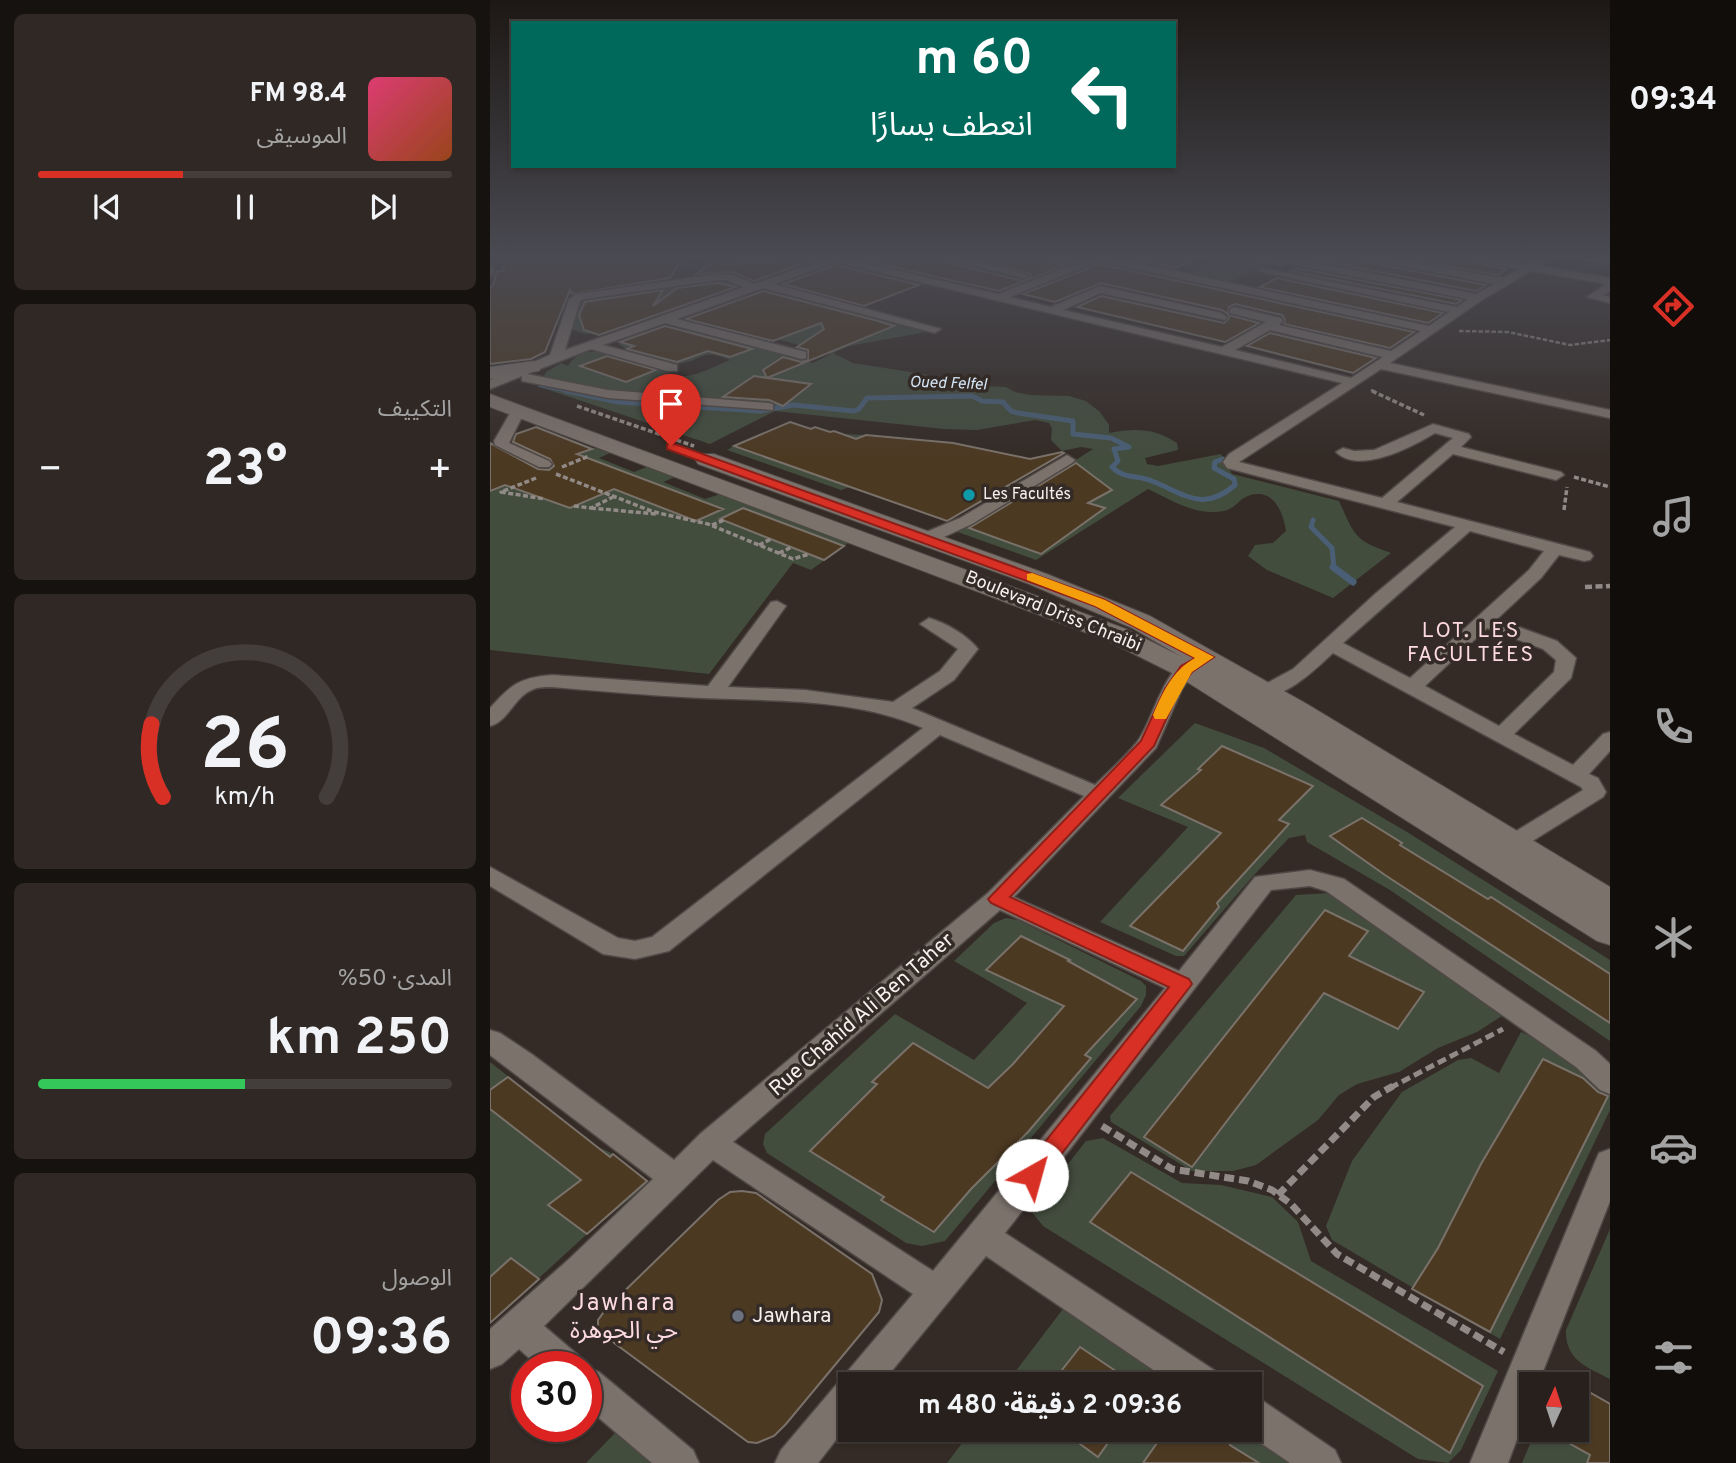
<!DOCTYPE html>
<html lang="ar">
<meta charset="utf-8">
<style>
:root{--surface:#27201c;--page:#2f2825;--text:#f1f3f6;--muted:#a4a3a3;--line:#433e3b;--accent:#d93025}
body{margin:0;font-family:Overpass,"Noto Sans Arabic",sans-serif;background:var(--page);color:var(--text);direction:rtl;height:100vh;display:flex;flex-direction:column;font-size:26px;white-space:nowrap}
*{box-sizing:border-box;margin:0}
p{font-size:23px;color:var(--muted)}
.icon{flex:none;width:38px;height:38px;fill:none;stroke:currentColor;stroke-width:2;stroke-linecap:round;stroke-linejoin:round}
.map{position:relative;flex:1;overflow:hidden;direction:ltr}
.sheet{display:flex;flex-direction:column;gap:14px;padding:14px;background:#15120f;width:490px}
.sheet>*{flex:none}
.guide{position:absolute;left:21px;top:21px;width:665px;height:147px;border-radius:0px;box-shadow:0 2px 5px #0004,0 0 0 2px var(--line);direction:rtl;background:#00695c;color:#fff;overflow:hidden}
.needle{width:46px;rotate:3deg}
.buttons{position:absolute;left:1029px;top:1372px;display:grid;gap:14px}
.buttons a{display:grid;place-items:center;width:70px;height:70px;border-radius:0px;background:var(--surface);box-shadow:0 2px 5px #0004,0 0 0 2px var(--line);font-size:35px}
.speed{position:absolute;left:21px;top:1351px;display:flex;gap:14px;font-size:35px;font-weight:700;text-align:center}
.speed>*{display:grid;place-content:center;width:91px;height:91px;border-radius:50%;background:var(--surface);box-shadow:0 2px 5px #0004,0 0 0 2px var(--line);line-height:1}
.speed .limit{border:10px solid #d22;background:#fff;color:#111}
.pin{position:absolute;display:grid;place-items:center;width:60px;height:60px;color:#fff;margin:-72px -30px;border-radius:50% 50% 50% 0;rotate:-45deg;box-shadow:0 0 7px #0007}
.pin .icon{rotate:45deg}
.me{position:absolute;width:77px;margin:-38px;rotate:38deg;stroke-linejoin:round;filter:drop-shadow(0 0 5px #0008)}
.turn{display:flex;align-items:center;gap:24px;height:147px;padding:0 28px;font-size:32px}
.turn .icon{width:91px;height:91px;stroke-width:2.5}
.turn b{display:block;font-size:49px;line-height:60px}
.big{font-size:52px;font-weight:700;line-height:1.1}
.sheet .card{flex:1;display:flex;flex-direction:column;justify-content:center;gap:10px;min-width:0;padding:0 24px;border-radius:10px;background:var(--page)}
.sheet .dial{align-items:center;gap:0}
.dial svg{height:182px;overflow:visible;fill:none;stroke:var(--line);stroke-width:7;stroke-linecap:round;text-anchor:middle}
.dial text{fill:var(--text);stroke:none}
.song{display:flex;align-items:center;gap:21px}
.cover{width:84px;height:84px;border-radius:10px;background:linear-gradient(135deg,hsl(340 70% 55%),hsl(20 70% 35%))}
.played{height:7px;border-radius:4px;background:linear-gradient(90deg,var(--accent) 35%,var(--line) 35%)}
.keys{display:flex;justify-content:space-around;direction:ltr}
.heat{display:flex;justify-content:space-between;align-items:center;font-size:38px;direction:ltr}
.charge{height:10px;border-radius:5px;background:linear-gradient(90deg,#34c759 50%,var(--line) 0)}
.trip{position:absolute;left:348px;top:1372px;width:424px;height:70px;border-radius:0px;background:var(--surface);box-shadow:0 2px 5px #0004,0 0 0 2px var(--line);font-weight:700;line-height:70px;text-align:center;direction:rtl}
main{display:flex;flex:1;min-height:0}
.dock{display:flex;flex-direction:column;width:126px;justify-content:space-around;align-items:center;background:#100d0b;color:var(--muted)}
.dock .icon{width:49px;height:49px}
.dock .on{color:var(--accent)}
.dock b{font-size:32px;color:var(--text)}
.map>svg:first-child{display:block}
.green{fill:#434d3e}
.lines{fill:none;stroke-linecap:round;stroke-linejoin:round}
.stream-far2{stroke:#4a5f75;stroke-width:4.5}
.stream-far1{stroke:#4a5f75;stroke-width:5}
.stream{stroke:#4a5f75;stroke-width:7}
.building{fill:#4c3922;stroke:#7a726a;stroke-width:2}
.lane-casing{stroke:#504845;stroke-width:3}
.street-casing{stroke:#504845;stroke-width:3}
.secondary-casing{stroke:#504845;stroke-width:2}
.path-far4{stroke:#928a86;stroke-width:2.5;stroke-dasharray:4.5 2;stroke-linecap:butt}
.path-far3{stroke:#928a86;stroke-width:3.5;stroke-dasharray:5 2.5;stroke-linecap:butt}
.path-far2{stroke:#928a86;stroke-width:4.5;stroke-dasharray:7 3.5;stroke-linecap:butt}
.path-far1{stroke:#928a86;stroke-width:5;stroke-dasharray:9 4.5;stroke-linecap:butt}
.path{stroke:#928a86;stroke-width:7;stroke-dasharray:10 5;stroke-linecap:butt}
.lane{fill:#7c726c;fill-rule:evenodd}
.street{fill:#7c726c;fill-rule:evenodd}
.secondary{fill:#7c726c;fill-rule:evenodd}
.route{fill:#d93025;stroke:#8d1f18;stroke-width:2}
.slow{fill:#f59e0b}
.culture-dot{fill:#0f9aa8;stroke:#342b26;stroke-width:2.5}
.worship-dot{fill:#6b7280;stroke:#342b26;stroke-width:2.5}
.labels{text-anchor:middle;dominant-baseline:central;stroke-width:7;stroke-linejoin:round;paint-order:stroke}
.far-water-label{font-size:16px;font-style:italic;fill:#d4e5f6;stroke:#342b26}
.far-poi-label{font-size:16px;fill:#f7f1ee;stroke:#342b26;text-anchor:start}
.street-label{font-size:18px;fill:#f7f1ee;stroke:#342b26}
.quarter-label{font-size:21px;letter-spacing:2px;fill:#fddae1;stroke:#342b26}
.near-street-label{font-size:21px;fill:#f7f1ee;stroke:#342b26}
.near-poi-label{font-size:21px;fill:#f7f1ee;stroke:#342b26;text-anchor:start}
.near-quarter-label{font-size:24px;letter-spacing:2px;fill:#fddae1;stroke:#342b26}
</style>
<main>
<nav class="dock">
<b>09:34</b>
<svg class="icon on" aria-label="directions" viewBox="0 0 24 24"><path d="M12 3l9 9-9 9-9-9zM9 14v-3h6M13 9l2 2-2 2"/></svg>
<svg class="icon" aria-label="music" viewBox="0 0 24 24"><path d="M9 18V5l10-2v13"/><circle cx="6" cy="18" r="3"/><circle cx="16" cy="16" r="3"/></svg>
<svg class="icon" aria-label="phone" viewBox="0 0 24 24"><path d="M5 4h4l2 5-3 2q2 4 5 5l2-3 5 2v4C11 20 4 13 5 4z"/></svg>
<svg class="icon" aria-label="climate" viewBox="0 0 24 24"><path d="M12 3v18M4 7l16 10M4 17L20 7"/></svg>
<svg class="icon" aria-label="car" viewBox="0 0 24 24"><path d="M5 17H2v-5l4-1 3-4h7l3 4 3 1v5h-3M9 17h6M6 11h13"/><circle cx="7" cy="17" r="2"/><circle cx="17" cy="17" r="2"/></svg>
<svg class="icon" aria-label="filters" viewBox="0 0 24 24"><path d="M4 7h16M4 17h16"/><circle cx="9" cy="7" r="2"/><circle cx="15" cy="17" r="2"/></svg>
</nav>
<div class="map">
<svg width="1120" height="1463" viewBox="0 0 1120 1463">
<rect width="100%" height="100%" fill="#342b26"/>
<g class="green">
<path d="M739 255 777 263 739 282 699 273Z"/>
<path d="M223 279 238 280 250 285 112 333 95 334 81 329 89 302 93 300Z"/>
<path d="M282 292 442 331 359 346 343 353 363 363 434 374 461 385 516 387 525 392 540 395 579 396 596 401 610 412 619 425V433C645 428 665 428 687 443L688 450 655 458 657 464 668 466 731 454 742 474 849 501C865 536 864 540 901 553L843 598 777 570 758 556 765 545 783 543 796 531C793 511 783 487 758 496 745 501 747 511 725 512 701 513 679 499 658 489L546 560 465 531 518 503 603 449 591 447 572 451 561 440 562 428 559 423 545 420 487 430 454 429 285 411 220 444 53 388 50 382 56 372 71 363 78 366C99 329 164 376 194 376 207 376 227 365 240 360 209 347 213 362 187 364 177 365 136 351 129 344 174 308 272 349 323 363L341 354 230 323 270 294Z"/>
<path d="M353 434 376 435 309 468 360 487 351 490 237 450 244 446 297 463Z"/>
<path d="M105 448 120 453 109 458 144 472 157 467 185 477 173 482 215 499 230 494 358 543 321 570 303 563 219 674 0 650V491Z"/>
<path d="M705 723 774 748 917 832 1120 960V1041L900 890 817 842 815 835 799 838 764 875 694 956H686L610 922 698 827 628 798Z"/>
<path d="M840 893 1015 1014 987 1032 948 1048 909 1072 867 1084 849 1095 828 1120 766 1165 743 1171H702L621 1122 620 1116 806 895Z"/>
<path d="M516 918 528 920 651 981 656 986V995L651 1006 455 1241 432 1246 416 1243 277 1153 273 1144 275 1134 405 1014 484 1060 537 1003 464 961 504 923Z"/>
<path d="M1031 1032 1071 1050 1120 1089V1110L1010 1339 842 1240 836 1226 862 1161 912 1092 968 1060 981 1058 1009 1073Z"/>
<path d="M0 1062 108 1147 123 1154 160 1182 97 1234 0 1323Z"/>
<path d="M613 1138 692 1183 731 1185 782 1197 808 1222 821 1261 1008 1371 971 1450 958 1463 928 1459 553 1226 541 1211 596 1141Z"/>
<path d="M1120 1229V1379C1097 1367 1075 1360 1076 1330Z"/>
<path d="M576 1305 692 1384H516Z"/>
<path d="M1070 1373 1120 1404V1463H1032L1046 1430H1087V1384H1065Z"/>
<path d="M482 1430H758L806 1463H457Z"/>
<path d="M127 1431 163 1463H96Z"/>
</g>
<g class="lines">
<path class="stream-far2" d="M50 385 84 392"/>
<g class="stream-far1">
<path d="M76 391 128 402 270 411 304 405 364 411 369 409 377 398 482 396 492 401 513 402 521 411 528 413 583 421V434L621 438 639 447 624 449 628 461 622 467C633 479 648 475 662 481 695 494 713 513 745 485L744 479 724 468 725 462 733 459"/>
<path d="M823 520 821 527 842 548 844 569"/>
</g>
<path class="stream" d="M843 567 863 582"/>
</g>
<g class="building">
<path d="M16 255H195L180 278 82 294 80 290 55 352 41 359 0 364V287L3 286 7 271H13Z"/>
<path d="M234 255H244L242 259 250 264 291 261 298 255H336L264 281 242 272 206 274Z"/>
<path d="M364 255H437L439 258 533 281 540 277 541 274 466 255H546L549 260 575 265 509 291 363 258Z"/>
<path d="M623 255H716L685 268Z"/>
<path d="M833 255H854L856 258 996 285 986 291 823 259Z"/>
<path d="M890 255H947L1016 269 1009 275Z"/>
<path d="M609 264 924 332 900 348 794 324 795 320 792 315 745 304 739 307 738 314 732 310 611 283 565 302 533 294Z"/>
<path d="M346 265 429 285 374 306 293 284Z"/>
<path d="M807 268 972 300 966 304 801 271Z"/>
<path d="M787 278 953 313 938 323 770 287Z"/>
<path d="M228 283 246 287 109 335 94 330 89 315 95 302 173 290 163 306 187 288Z"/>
<path d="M273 291 388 321 404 326 277 378 273 370 293 357 311 362 318 360V350L307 347 334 329 331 323 283 341 196 319Z"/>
<path d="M611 296 734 323 739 318V315L769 323 735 342 587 307Z"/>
<path d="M175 326 262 349 240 357 218 351 187 362 137 349 144 346 130 342Z"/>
<path d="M780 333 886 358 863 373 757 346Z"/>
<path d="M117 356 166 370 136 382 90 366Z"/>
<path d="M264 376 321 384 293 406 279 400 233 397Z"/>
<path d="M300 422 321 429 325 427 340 432 344 431 366 439 376 435 463 443 540 459 572 452 574 453 457 521 244 446Z"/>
<path d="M46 427 102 449 87 454 233 509 206 521 124 489 80 508 15 485 0 491V443L48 469 59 470 64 466 60 459 23 442 26 434Z"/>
<path d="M586 463 622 490 598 503 615 508 551 554 479 528Z"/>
<path d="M253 508 354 546 334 560 230 519Z"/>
<path d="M732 746 823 786 789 820 799 824 727 903 729 907 693 951 640 926 731 833 671 805 711 770 708 769Z"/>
<path d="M872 818 912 843 910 845 998 899 1001 897 1120 974V1023L895 875 840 836Z"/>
<path d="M835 910 878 931 859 956 934 992 908 1029 834 993 702 1167 654 1137Z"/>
<path d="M531 936 580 960 578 961 647 999 595 1055 601 1058 538 1132 481 1189 444 1232 391 1200 394 1197 320 1151 387 1084 382 1082 423 1043 498 1088 523 1064 574 1006 496 970Z"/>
<path d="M1053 1059 1093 1078 1108 1092 1118 1096 1000 1332 922 1289 948 1248 991 1164Z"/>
<path d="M18 1077 120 1157 123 1154 157 1181 97 1234 58 1205 91 1180 0 1109V1090Z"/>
<path d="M641 1172 993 1386 960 1453 600 1222Z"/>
<path d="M252 1191 266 1193 382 1274 392 1300 389 1312 296 1424 284 1436 267 1443 258 1442 108 1331V1320L116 1309 228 1200 240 1192Z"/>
<path d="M21 1258 49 1279 0 1323V1277Z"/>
<path d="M590 1347 645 1384H561Z"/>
<path d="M1101 1393 1120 1404V1463H1097L1100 1455 1077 1442 1083 1430H1087V1422Z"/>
<path d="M571 1430H627L608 1457Z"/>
<path d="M676 1430H736L740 1445 769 1463H653Z"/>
</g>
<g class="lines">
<defs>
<path id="lane" d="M0 266 3 268V274L0 276Z"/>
<g id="street">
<path d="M247 255H296L291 258 250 261 245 258Z"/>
<path d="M338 255H362L357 259 508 294 584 264 550 257 549 255 595 259 608 255H621L620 257 939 326 959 312 768 271 773 268 967 307 978 299 797 263 792 266 746 255H765L792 260 797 257 986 294 1004 284 857 255H877L1013 278 1029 269 963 255H984L1038 264 1053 255H1065L1050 266 1120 278V291L1113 295 1120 297V303L1097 297 1116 284 1041 271 992 300 900 363 1120 410V418L891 369 749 462 892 498 963 438 945 433C922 447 869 475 846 452L853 448 864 451 884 450 943 424 979 434 981 437 971 447 1071 472 1074 475 1066 480 963 454 907 502 1100 552 1103 556 1100 560 1094 561 1069 555 1051 578 1007 619 1067 641 1086 658 1081 678 1024 734 1083 765 1113 734 1120 732V751L1099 774 1108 778 1116 792 1113 797 1031 848 1023 851 1015 848 1011 843 1015 838 1093 790 1091 787 843 653C827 668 792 702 768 696L765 692 768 688 803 669 885 594 965 527 737 468 733 462 739 454 852 383 346 262 284 284 451 329 445 333 273 288 187 319 316 352V358L312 359 175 323 113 345 187 365V371H177L101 349 37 374 118 390 278 403 283 404V410L118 398 32 381V376L0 389V380L60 355 79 299 87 294 228 274 242 275 264 284 339 258ZM609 261 931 331 901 351 789 325 793 321 791 318 744 307 740 309V313L776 322 732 347 573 310 611 293 735 320 737 317 731 313 610 286 561 307 520 297ZM228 280H236L254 287 75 350 90 301 94 299ZM780 330 893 357 861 378 745 350ZM980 531 1054 551 1039 570 920 678 853 643ZM997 628 1053 649 1066 660 1064 672 1009 726 935 686Z"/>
<path d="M440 255H457L539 275 534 278Z"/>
<path d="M1075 255 1120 258V264L1080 258Z"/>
<path d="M28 407 35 411 19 443 59 461 62 464 59 467H49L5 445 4 441 23 408Z"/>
<path d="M577 455 585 460 582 463 482 524 441 543 435 544 427 539 429 535 470 518Z"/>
<path d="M287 601 296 606 238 687 315 690 403 702 450 671 468 649 430 624 439 618C456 623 477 635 488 649L464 680 422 708 605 785C619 771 635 757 647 742 665 719 677 646 719 656L722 660 703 673 692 689 666 748 524 897 689 971 765 877 820 870 854 879 1106 1051 1120 1064V1094L1110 1090 1086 1067 836 891 820 886 781 890 515 1233 727 1372 732 1384H684L496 1256 391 1384H360V1422L328 1463H285L291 1450 423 1294 223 1160 54 1326 88 1355 93 1367H49L29 1349 12 1364 0 1369V1329L78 1260 163 1179 0 1055V1030L10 1033 43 1055 184 1160 210 1134 498 893 594 796 450 735 179 951 145 959 113 954 0 886V867L128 938 145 941 162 937 433 728C365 698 285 701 212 698 162 696 112 691 62 687 57 687 49 687 44 689 25 695 19 721 0 726V708C22 684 29 678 62 675L218 686 281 602ZM510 910 675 988 443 1271 243 1142Z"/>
<path d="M1120 1149V1201L1048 1384H1041V1402L1018 1463H980L1105 1162 1109 1153Z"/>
<path d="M96 1366 109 1372 203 1450 209 1463H162L96 1407Z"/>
<path d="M760 1396 773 1401 845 1450 851 1463H800L752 1430H760Z"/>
</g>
<g id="secondary">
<path d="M43 361 52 367 49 371 0 379V367Z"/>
<path d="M0 394 636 629 692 657 642 628 539 584 208 464 205 459 208 454H224L557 574 660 616 817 704 1120 887V945L1107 941 686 675 618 641 0 407Z"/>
</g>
</defs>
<use href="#lane" class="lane-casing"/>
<use href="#street" class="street-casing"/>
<use href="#secondary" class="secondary-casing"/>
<g class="path-far4">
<path d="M969 331 1018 332 1080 345 1120 340"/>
<path d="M881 390 886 392"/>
</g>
<g class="path-far3">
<path d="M882 391 934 415"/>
<path d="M87 406 204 446"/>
<path d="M72 467 99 456"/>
<path d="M66 474 164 512 218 524 303 559 319 554"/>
<path d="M1084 477 1120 487"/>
<path d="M46 478 11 492 55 499"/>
<path d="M84 506 101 508 123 497"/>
<path d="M101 508 166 514"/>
<path d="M1074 510 1077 487"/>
<path d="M222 525 234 520"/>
<path d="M269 545 281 539"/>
<path d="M289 553 302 547"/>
</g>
<path class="path-far2" d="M1095 587 1120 586"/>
<path class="path-far1" d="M900 1088 1013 1029"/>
<g class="path">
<path d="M612 1126 682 1169 758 1181 782 1190 801 1204 847 1254 1014 1352"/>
<path d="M788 1195 884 1097 903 1086"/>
</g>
<use href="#lane" class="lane"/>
<use href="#street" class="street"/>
<use href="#secondary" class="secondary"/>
</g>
<linearGradient id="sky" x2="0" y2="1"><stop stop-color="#1d1815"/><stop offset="0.56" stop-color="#4a4a52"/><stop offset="1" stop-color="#4a4a52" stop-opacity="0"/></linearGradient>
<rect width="1120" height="459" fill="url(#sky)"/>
<path class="route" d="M177 444H185L615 600 724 657 702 672 690 689 664 746 520 897 699 979 702 984 550 1182 542 1185 534 1182 530 1175 534 1168 679 987 501 903 498 899 651 741 675 689 691 666 705 658 605 606 177 449Z"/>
<path class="slow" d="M542 573 615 600 724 657 702 672 676 719H665L663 715C673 692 682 671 705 658L605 606 537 580V574Z"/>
<circle class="culture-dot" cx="479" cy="495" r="7"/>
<circle class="worship-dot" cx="248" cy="1316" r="7"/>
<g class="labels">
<g class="far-water-label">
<text transform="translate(458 384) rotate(2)">Oued Felfel</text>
</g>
<g class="far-poi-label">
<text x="493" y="495">Les Facultés</text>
</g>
<g class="street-label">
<text transform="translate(563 612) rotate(22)">Boulevard Driss Chraibi</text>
</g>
<g class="quarter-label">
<text x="981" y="631">LOT. LES<tspan x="981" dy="24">FACULTÉES</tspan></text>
</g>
<g class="near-street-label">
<text transform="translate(372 1015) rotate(-41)">Rue Chahid Ali Ben Taher</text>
</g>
<g class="near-poi-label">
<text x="262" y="1316">Jawhara</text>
</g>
<g class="near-quarter-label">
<text x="134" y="1304">Jawhara<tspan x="134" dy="28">حي الجوهرة</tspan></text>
</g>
</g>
</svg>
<div class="buttons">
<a><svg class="needle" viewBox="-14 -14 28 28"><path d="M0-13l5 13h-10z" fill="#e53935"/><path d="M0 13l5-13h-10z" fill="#a4a3a3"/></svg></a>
</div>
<div class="speed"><div class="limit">30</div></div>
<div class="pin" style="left:181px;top:446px;background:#d93025"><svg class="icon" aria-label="arrive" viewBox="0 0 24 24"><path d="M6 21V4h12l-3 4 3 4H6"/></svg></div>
<svg class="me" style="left:542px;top:1175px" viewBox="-20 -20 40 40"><circle r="19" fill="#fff"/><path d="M0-13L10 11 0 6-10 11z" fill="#d93025"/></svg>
<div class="trip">09:36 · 2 دقيقة · 480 m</div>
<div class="guide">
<div class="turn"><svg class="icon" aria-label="left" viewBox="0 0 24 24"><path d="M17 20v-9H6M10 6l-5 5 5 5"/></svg><div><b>60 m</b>انعطف يسارًا</div></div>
</div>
</div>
<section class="sheet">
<div class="card">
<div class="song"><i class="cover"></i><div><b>98.4 FM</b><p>الموسيقى</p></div></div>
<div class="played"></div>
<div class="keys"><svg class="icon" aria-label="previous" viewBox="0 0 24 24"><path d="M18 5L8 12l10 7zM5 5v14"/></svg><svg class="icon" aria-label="pause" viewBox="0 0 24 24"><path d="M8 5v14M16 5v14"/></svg><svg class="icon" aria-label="next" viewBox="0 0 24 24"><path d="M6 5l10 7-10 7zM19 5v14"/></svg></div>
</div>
<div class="card"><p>التكييف</p>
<div class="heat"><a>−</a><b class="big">23°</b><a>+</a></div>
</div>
<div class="card dial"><svg viewBox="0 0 100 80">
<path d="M14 69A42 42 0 1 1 86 69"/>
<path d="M14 69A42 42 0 0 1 9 37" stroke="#d93025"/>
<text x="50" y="56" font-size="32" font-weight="700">26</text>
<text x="50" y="72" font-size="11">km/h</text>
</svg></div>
<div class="card"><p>المدى · 50%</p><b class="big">250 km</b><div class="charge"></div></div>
<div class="card"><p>الوصول</p><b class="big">09:36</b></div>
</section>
</main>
